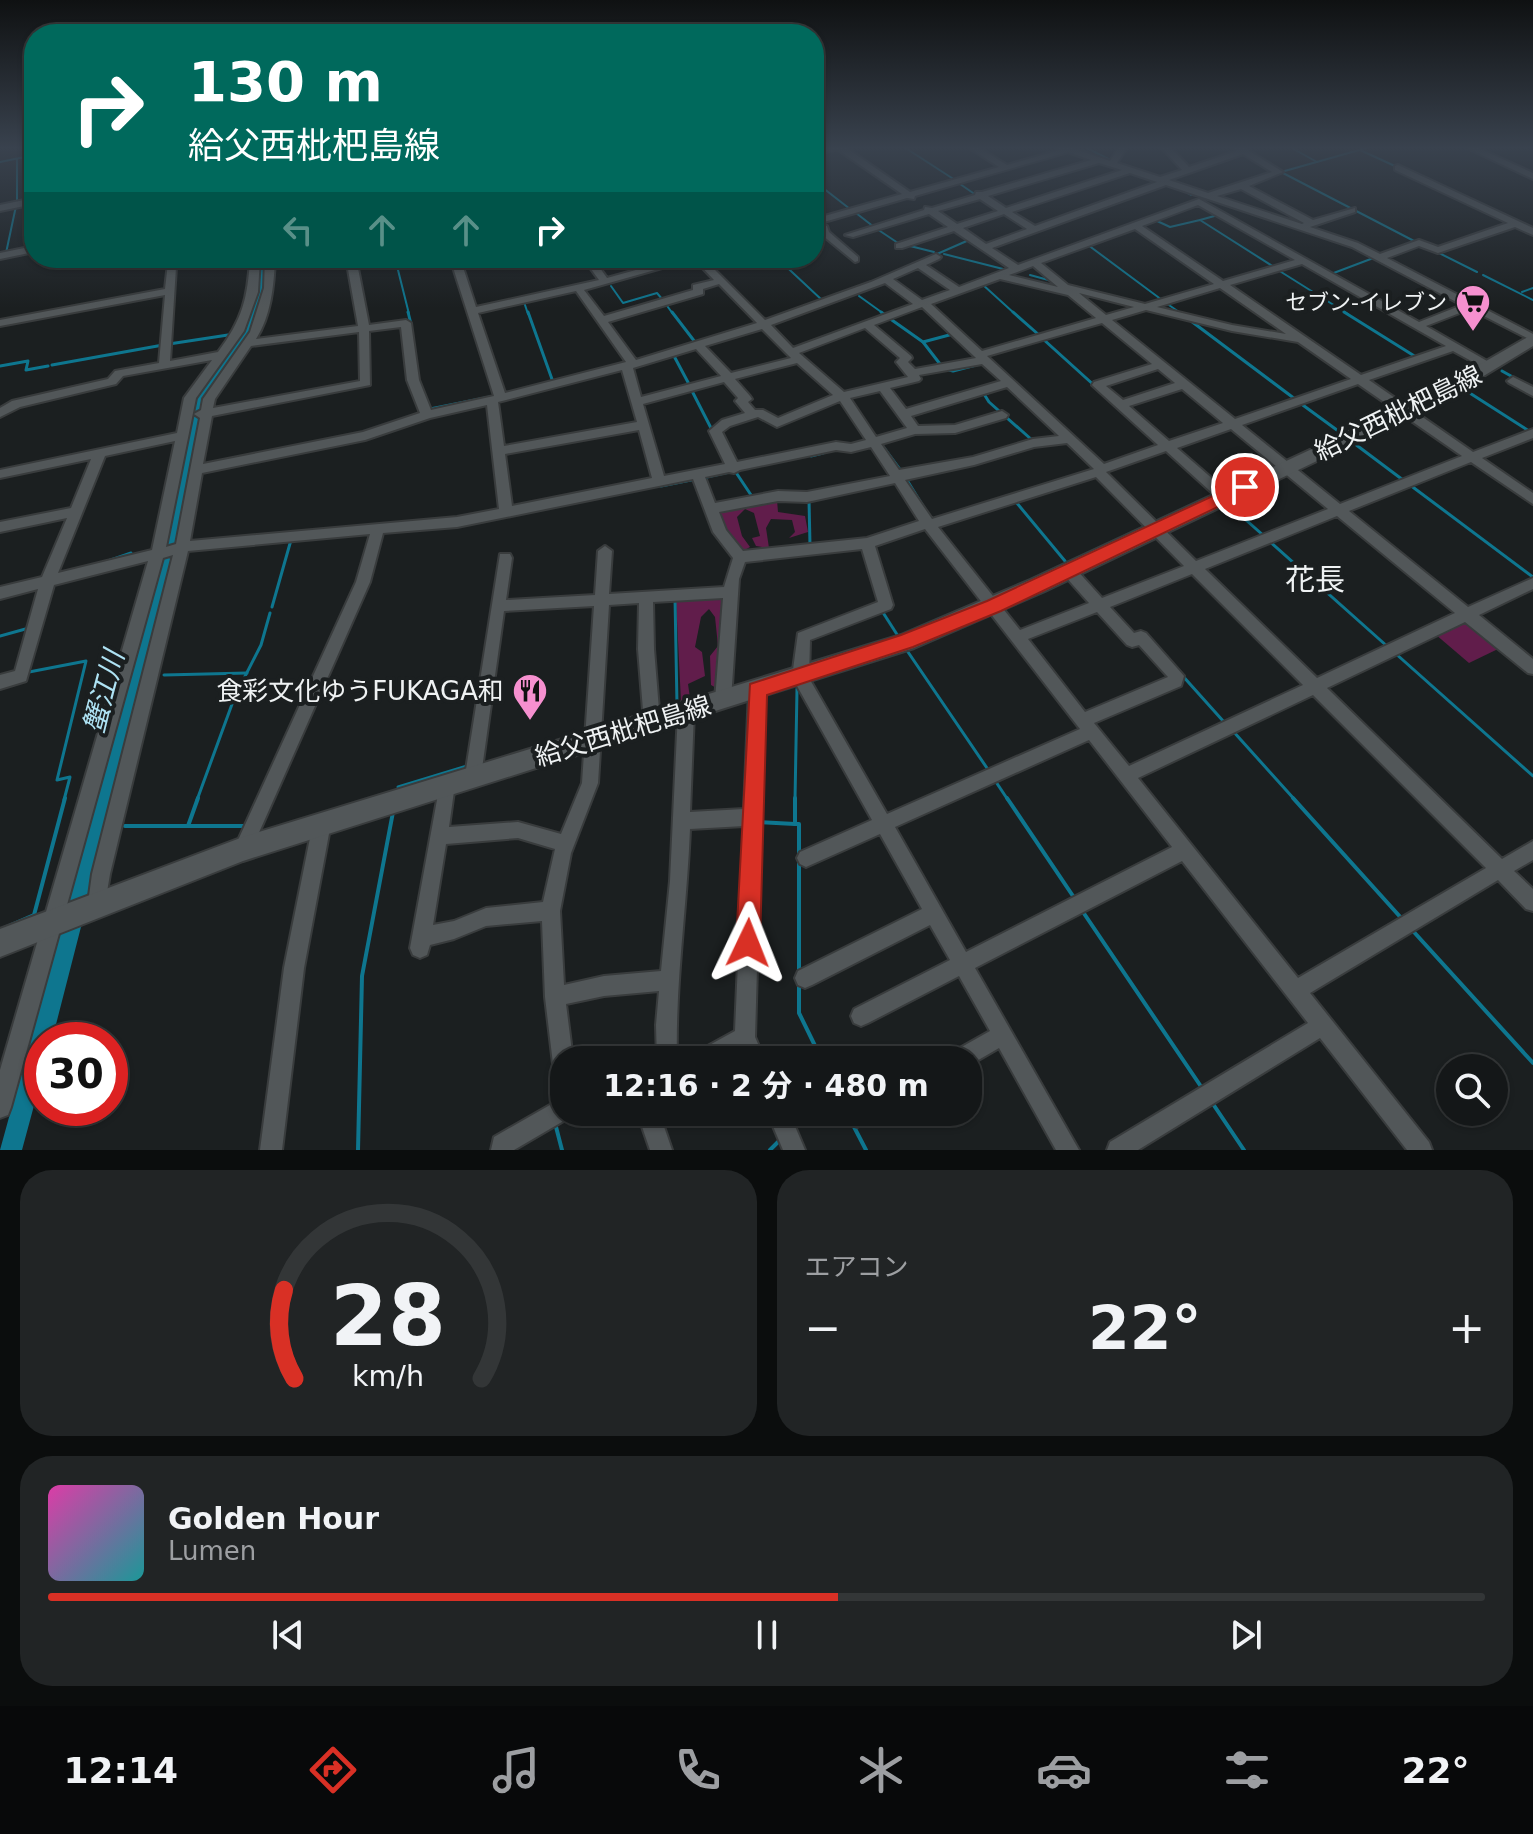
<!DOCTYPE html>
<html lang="ja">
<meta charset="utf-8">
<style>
:root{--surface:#141718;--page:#212425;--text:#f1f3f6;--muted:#9d9fa2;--line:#333637;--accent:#d93025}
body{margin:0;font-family:"DejaVu Sans","Noto Sans JP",sans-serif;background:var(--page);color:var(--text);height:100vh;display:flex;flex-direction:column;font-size:30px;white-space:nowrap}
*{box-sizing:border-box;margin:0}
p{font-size:26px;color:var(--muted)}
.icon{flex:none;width:44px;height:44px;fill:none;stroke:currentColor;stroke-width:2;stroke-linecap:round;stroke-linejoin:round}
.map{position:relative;height:1150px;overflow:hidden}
.drawer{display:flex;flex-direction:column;gap:20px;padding:20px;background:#0b0d0d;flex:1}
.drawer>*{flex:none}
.hud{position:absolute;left:24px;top:24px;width:800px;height:244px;border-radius:32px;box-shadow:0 2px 6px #0004,0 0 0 2px var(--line);background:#00695c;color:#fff;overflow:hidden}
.buttons{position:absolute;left:1436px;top:1054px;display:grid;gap:16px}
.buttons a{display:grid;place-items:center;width:72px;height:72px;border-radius:50%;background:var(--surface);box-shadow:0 2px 6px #0004,0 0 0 2px var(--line);font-size:40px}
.speed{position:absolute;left:24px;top:1022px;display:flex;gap:16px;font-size:40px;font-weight:700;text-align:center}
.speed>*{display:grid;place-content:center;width:104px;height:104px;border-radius:50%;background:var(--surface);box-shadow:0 2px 6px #0004,0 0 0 2px var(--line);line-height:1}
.speed .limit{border:12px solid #d22;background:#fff;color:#111}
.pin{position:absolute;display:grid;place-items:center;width:68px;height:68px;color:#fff;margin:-34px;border:4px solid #fff;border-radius:50%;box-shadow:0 2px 8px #0007}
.me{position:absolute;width:88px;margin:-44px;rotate:2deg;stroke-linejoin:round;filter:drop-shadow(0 0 6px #0008)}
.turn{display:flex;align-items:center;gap:28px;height:168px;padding:0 32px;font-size:36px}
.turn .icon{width:104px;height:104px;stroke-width:2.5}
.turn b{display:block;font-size:56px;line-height:68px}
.lanes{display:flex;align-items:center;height:76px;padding:0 32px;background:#0003;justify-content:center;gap:40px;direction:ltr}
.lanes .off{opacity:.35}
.big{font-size:60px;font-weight:700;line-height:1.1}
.drawer .tile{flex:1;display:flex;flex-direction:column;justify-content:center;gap:12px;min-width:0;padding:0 28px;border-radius:32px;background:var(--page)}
.drawer .dial{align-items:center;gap:0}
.dial svg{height:208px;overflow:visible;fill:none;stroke:var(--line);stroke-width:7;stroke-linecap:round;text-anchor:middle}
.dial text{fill:var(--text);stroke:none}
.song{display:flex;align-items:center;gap:24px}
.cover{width:96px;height:96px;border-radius:12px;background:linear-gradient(135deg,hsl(320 70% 55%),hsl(180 70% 35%))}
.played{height:8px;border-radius:4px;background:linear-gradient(90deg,var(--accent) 55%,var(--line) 55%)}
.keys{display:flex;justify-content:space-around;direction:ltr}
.heat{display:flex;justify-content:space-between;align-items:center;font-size:44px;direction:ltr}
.drawer .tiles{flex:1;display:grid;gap:20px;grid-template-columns:1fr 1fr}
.tile:last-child{grid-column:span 2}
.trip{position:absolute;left:550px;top:1046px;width:432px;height:80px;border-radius:32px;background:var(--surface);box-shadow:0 2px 6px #0004,0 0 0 2px var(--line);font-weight:700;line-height:80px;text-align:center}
.dock{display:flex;height:128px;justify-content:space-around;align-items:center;background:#08090a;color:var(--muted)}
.dock .icon{width:56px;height:56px}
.dock .on{color:var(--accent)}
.dock b{font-size:36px;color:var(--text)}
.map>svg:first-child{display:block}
.green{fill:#611d4b}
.water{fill:#0e768f}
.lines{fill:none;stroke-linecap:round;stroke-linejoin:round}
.stream-far2{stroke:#0e768f;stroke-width:2}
.stream-far1{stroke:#0e768f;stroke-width:3}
.stream{stroke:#0e768f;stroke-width:4}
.minor-casing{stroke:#393c3d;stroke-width:4}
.secondary-casing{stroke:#393c3d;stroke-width:4}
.minor{fill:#525759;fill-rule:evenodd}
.secondary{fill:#525759;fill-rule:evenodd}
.route{fill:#d93025;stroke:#8d1f18;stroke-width:2}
.labels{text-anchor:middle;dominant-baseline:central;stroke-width:8;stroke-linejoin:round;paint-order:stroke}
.far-poi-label{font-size:22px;fill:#eff2f3;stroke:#1b1f20;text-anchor:end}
.street-label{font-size:26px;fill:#eff2f3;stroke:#1b1f20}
.poi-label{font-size:26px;fill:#eff2f3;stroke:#1b1f20;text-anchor:end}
.water-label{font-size:28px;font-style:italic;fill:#afe3f4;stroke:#1b1f20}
.quarter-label{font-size:30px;fill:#eff2f3;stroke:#1b1f20}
</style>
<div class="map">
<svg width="1533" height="1150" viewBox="0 0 1533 1150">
<rect width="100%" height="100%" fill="#1b1f20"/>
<g class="green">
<path d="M777 500 778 512 805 516 808 532 789 538 795 532 792 520 771 519 766 528 769 548 756 546 752 538 760 536 754 513 745 509 737 517 742 536 750 547 741 552 726 536 716 511Z"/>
<path d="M719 598 728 605 720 690 711 685 710 656 718 646 715 617 709 609 701 617 695 647 702 652 705 676 688 684 690 698 681 702 676 599Z"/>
<path d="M1467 621 1500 648 1469 663 1435 634Z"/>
</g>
<path class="water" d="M259 258H267V289L251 332 214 384 179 545 52 1040H42V1076L22 1150H0L164 554 195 401 242 333Z"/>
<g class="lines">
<g class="stream-far2">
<path d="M904 147 955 180"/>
<path d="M1085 147 1110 160"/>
<path d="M1290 147 1317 162"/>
<path d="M1370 147 1281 172 1416 242"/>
<path d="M1360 150 1397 167"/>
<path d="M17 159V203"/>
<path d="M0 162 34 155"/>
<path d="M814 181 850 209"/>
<path d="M960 184 976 195"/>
<path d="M1184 191 1191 195"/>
<path d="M856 213 874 227"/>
<path d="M1155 220 1170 227 1200 220 1274 267"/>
<path d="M1200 220 1218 215"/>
<path d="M877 229 898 243"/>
<path d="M906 245 934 252"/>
<path d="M1088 245 1162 300"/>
<path d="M1437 252 1477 272"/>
<path d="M6 253 16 206"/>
<path d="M937 254 969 240"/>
<path d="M944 254 1007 270"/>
<path d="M395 258 409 314"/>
<path d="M777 258 823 301"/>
<path d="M1278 270 1348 314"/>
<path d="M1331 274 1376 257"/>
<path d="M1030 275 1052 281"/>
<path d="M1483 275 1533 300"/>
<path d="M982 284 1015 314"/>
<path d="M611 286 623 303 657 293 662 299"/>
<path d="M1522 292 1533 288"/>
<path d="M859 296 884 314"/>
<path d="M524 302 528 314"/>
<path d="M665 303 673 314"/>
<path d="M1166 303 1179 312"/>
</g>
<g class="stream-far1">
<path d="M408 312 411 324"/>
<path d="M528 312 553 382"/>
<path d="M672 312 695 342"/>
<path d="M881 312 885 315"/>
<path d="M1013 312 1039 335"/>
<path d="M1344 312 1416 357"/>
<path d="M889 318 923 342 940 364"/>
<path d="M1191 321 1295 399"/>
<path d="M1043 339 1096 387"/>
<path d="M923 342 953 334"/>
<path d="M169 344 228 335"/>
<path d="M674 356 690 386"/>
<path d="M52 365 163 345"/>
<path d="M0 366 28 361 26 370 48 366"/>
<path d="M945 369 953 371 980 364"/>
<path d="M1502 371 1511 376"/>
<path d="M691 389 713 432"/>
<path d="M1465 390 1529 431"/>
<path d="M988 393 984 394 989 402 1032 440"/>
<path d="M1300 403 1341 433"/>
<path d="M430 409 495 396"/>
<path d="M881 444 901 471"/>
<path d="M1355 444 1403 480"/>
<path d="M811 456 823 453"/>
<path d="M735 471 753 498"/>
<path d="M905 477 926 511"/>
<path d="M702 478 734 471"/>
<path d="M1410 485 1533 577"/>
<path d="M661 486 696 479"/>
<path d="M809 500 810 545"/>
<path d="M1016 502 1065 561"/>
<path d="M1228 504 1264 536"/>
<path d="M1268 540 1388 647"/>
<path d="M105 562 131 553"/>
<path d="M675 598 677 705"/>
<path d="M272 607 291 540"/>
<path d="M882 611 898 636"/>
<path d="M0 636 29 628"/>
<path d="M908 652 989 771"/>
<path d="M1395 653 1533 776"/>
<path d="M29 672 86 661 57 780 70 777 64 800"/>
<path d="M1181 674 1224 722"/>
<path d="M164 675 247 673"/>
<path d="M1232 730 1295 800"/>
<path d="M994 779 1008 800"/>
<path d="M398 787 467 766"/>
<path d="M197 800 235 696 261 645 270 613"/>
<path d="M795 800 797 689"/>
</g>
<g class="stream">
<path d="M1007 798 1075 899"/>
<path d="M1293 798 1403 920"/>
<path d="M758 822 795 824V798"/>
<path d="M795 824H799V972"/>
<path d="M125 826H244"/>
<path d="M188 826 198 798"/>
<path d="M1083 912 1202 1088"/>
<path d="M0 930 34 915 65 798"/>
<path d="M1413 931 1533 1063"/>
<path d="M799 984V1013L822 1060"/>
<path d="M1211 1101 1244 1150"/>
<path d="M555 1123 562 1150"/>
<path d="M852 1123 866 1150"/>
<path d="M358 1150 362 976 393 812"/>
<path d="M770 1150 779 1141"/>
</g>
<defs>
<g id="minor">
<path d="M826 147H845L910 192 999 167 968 147H978L1007 165 1060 150 1056 147H1069L1110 161 1119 147H1127L1117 163 1160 177 1182 170 1161 147H1170L1189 167 1237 151 1233 147H1243L1283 172 1249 186 1313 220 1355 208V212L1310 227 1358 243 1380 254 1419 240 1438 247 1508 223 1395 170V166L1398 165 1533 228V235L1515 227 1438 253 1419 246 1387 258 1533 334V341L1470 309 1426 326 1494 365V369H1486L1453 351 1369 380 1473 452 1533 429V438L1482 458 1533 493V504L1471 462 1349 511 1468 607 1533 578V589L1479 615 1533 659V674L1528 673 1465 622 1327 688 1502 859 1533 841V860L1514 871 1533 889V911L1526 909 1498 880 1310 993 1429 1142 1432 1150H1407L1320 1038 1138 1150H1107L1110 1142 1308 1023 1182 861 975 968 1079 1150H1056L999 1048 968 1066V1060H948L951 1053 990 1031 959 976 868 1023 861 1026 854 1023 851 1016 854 1009 950 960 930 925 812 985 805 988 798 985 795 978 798 971 922 909 880 834 806 867 800 864 797 858 800 852 872 820 792 677 798 633 878 602 862 549 745 562 739 579 731 700 729 705 723 707 717 705 715 700 723 598 653 602 654 649 660 722 658 727 652 729 646 727 644 722 638 649 639 603 609 605 598 783 571 853 560 911 564 985 604 976 661 971 670 881 678 712 680 707 686 705 692 707 694 712 690 812 744 809 749 690 751 685 757 683 763 685 765 690 755 1037 765 1060H745L740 1051 723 1060H692L695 1053 735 1031 744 826 690 829C687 906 675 983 677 1060H657L656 1025 659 991 604 996 566 1004 573 1060H564V1082L557 1079 554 1072 545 997 542 921 486 926 454 939 430 945 427 955 420 958 413 955 410 948 441 778 447 776 453 778 455 784 449 827 518 822 561 834 582 783 594 606 504 611 481 776 479 781 473 784 467 781 465 776 500 554H510L512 558 506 600 595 595 598 551 605 546 612 551 609 594 724 587 733 558 713 532 693 479 457 527 383 533 370 582 249 855 243 858 237 855 234 849 356 582 370 534 188 551 110 874 104 910 97 912 90 910 88 903 92 874 173 555 163 558 11 1107 8 1115 0 1118V1070L148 561 54 585 26 681 0 689V675L15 671 38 589 0 599V587L42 577 67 518 0 532V522L71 508 91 459 0 478V470L177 433 184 398 212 360 123 376 116 384 20 407 0 417V408L12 401 108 379 115 371 159 363 165 295 0 326V320L165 289 168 263 195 258H217L212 261 176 267 170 361 218 352C242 320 248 298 250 258H260L258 292 244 331 196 398 166 547 176 544 200 418 194 414 201 410 203 399 250 332 264 288 265 258H275C274 285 271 316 256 339L358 326 346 258H356L369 325 406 320 411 323 419 380 431 410 494 396 450 258H460L476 307 599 280 583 258H593L607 278 679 258H703L765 320 871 282 936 254 941 257 939 259 926 265 959 287 1009 268 954 231 902 248H896V244L948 227 929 214 853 237 845 235 924 210 925 207 932 208 975 195 976 192H982L1091 160 1068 152 915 196 914 199 907 198 817 224 827 226 829 232 858 257V261L855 262 822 235 820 230 814 229V219L902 194 837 149 814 155V150ZM1243 154 1272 172 1208 193 1169 180ZM1099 163 1122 170 1006 208 988 196ZM1130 173 1157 182 1035 226 1012 212ZM1166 185 1352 247 1462 305 1419 322 1199 199 1018 265 992 248ZM1241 189 1304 223 1302 224 1217 196ZM980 199 998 211 957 224 938 211ZM1198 205 1295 260 1223 281 1142 226ZM1004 214 1027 229 986 244 963 228ZM1135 229 1214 284 1145 304 1068 285 1041 263ZM694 259 714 280 693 285V290L604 316 584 290ZM1302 264 1446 346 1361 375 1230 285ZM1033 266 1058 287 1009 275ZM918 268 950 290 922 300 893 279ZM1000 279 1068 295 1096 318 982 351 931 304ZM885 283 913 304 793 348 771 325ZM719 284 757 323 636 360 608 322 703 294V289ZM1220 288 1286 334 1232 325 1157 307ZM576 291 626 362 505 393 478 313ZM1079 293 1134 307 1106 315ZM922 307 975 357 976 358 915 369 908 362 912 358 911 356 874 325ZM1146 310 1232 331 1298 342 1351 379 1235 419 1112 320ZM1102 323 1152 364 1094 382 1092 385 1158 445 1104 464 987 356ZM401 327 407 380 420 413 363 432 203 464 212 416 370 385 369 331ZM865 328 900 358 896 362 908 377 844 392 799 353ZM762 329 791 358 731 373 705 346ZM359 332 360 381 213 408 215 399 251 346ZM696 349 721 376 641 397 633 368ZM797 363 833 395 778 418 763 410H755L748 402 752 399 750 396 735 379ZM982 364 1001 381 906 409 890 388 919 381 921 379 919 375ZM1158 369 1175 383 1123 400 1106 386ZM622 370 637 422 504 446 498 402ZM724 382 738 398 735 401 745 413 722 420 709 431 725 464 664 476 643 404ZM1358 384 1462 456 1340 504 1242 425ZM1007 387 1059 436 1033 439 973 457 899 470 881 444 915 434 955 433 1006 418 1008 415 1002 411 955 425 918 426 911 416ZM1182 389 1223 423 1169 441 1129 406ZM880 391 907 428 876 437 850 398ZM840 401 866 440 851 444 836 442 737 462 722 432 730 426 758 417 777 427ZM487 405 499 509 457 517 190 541 202 473 365 440 430 418ZM1231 429 1328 509 1196 561 1106 472 1166 451 1220 500H1230L1231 497 1230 494 1177 448ZM639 430 652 478 512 506 505 454ZM175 441 152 550 58 573 105 456ZM1067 443 1094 469 932 519 905 480 974 465 1034 447ZM871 447 890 476 807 492 778 491 715 503 705 477 729 472 734 473 740 470 836 450 851 452ZM1096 477 1184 566 1102 598 1074 567H1064L1062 571 1064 575 1089 603 1020 630 938 527ZM895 483 919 521 867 538 743 551 726 530 719 512 778 501 807 502ZM1337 516 1455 613 1317 678 1205 569ZM925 529 1080 729 887 814 809 678 810 640 891 609 893 605 875 546ZM1192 574 1303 685 1129 766 1094 723 1181 686 1184 676 1146 633 1141 631 1134 633 1110 607ZM1097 612 1127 645 1132 647 1139 645 1168 677 1085 712 1028 639ZM1313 695 1486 868 1298 978 1138 778ZM1089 740 1172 847 966 952 895 827ZM518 838 555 849 543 902 486 908 454 921 433 925 446 844Z"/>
<path d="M1465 147H1476L1533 173V179Z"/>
<path d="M34 198V204L0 211V205Z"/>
<path d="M34 246V252L0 259V253Z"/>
<path d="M1513 377 1533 387V396L1509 383 1507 381Z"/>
<path d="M322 815 328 817 331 823 304 968 282 1150H260L284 968 313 823 316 817Z"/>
<path d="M564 1097V1112H573L572 1116 514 1150H491L494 1137Z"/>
<path d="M637 1112H659L672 1150H650Z"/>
<path d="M767 1112H789L805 1150H783Z"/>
<path d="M848 1112H876L873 1120 857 1127 849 1124 846 1116Z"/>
</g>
<path id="secondary" d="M1533 334V346L1472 383 1367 437 1045 591 914 648 243 861 0 957V929L243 837 901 635 1030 580 1355 429 1460 376Z"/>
</defs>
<use href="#minor" class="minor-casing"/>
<use href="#secondary" class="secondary-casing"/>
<use href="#minor" class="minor"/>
<use href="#secondary" class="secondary"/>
</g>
<linearGradient id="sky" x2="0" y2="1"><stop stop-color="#0f1112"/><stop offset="0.48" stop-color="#39424e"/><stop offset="1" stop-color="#39424e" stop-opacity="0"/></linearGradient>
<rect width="1533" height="308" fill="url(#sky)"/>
<path class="route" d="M1245 481 1254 487 1251 491 1001 611 913 647 767 695 760 943 757 952 748 955 739 952 736 943 750 684 901 635 987 601Z"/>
<defs>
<symbol id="supermarket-pin" viewBox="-11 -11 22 30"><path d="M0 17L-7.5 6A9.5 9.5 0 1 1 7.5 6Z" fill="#f690cf" stroke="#1b1f20"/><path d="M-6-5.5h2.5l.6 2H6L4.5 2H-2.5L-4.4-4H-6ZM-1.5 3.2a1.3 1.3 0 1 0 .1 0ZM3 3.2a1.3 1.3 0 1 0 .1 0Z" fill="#111"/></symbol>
<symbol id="restaurant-pin" viewBox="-11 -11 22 30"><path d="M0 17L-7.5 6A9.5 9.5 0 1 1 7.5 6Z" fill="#f690cf" stroke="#1b1f20"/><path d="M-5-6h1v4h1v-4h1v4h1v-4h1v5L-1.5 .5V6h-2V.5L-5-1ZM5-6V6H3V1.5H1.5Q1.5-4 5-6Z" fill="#111"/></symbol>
</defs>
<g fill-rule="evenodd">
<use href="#supermarket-pin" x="1453" y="282" width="40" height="54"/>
<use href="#restaurant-pin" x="510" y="671" width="40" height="54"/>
</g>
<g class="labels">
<g class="far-poi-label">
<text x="1447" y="302">セブン-イレブン</text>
</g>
<g class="street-label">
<text transform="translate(1398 413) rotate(-26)">給父西枇杷島線</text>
<text transform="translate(623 731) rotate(-17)">給父西枇杷島線</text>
</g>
<g class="poi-label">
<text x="504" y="691">食彩文化ゆうFUKAGA和</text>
</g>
<g class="water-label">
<text transform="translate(104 692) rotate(-75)">蟹江川</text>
</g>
<g class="quarter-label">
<text x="1315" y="579">花長</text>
</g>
</g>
</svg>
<div class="buttons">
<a><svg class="icon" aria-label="search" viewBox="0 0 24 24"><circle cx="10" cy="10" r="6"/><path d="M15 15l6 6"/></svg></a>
</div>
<div class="speed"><div class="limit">30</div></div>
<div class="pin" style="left:1245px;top:487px;background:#d93025"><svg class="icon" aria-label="arrive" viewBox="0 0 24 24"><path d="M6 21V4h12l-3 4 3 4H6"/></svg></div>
<svg class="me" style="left:748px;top:943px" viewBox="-20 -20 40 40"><path d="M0-17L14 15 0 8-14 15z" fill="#d93025" stroke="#fff" stroke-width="4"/></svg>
<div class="trip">12:16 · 2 分 · 480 m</div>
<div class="hud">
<div class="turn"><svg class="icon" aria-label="right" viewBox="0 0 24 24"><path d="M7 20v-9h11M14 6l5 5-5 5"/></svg><div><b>130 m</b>給父西枇杷島線</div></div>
<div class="lanes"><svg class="icon off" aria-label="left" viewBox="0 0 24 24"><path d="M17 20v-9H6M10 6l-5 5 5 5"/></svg><svg class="icon off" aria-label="ahead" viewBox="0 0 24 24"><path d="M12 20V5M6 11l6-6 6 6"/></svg><svg class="icon off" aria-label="ahead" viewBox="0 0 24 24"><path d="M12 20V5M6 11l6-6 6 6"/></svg><svg class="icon" aria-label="right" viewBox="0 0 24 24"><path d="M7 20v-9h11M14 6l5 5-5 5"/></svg></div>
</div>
</div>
<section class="drawer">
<div class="tiles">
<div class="tile dial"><svg viewBox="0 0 100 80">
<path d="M14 69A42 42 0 1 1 86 69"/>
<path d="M14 69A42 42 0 0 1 10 35" stroke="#d93025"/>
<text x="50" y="56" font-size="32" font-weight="700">28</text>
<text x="50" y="72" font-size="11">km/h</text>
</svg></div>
<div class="tile"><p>エアコン</p>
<div class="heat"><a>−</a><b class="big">22°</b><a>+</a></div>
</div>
<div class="tile">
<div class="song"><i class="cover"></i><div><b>Golden Hour</b><p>Lumen</p></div></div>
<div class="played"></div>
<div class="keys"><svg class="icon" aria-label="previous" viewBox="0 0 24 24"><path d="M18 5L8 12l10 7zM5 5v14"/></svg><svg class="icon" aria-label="pause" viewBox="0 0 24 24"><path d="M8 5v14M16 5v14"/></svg><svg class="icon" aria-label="next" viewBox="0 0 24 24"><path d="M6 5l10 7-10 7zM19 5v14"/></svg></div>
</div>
</div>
</section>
<nav class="dock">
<b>12:14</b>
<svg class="icon on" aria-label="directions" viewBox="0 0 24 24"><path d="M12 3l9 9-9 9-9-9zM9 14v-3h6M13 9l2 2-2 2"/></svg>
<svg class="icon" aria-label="music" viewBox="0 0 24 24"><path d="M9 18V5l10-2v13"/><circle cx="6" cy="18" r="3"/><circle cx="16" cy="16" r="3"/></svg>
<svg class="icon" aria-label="phone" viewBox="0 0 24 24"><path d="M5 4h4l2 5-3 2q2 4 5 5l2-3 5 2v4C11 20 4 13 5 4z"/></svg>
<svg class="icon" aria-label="climate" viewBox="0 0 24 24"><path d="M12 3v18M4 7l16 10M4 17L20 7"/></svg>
<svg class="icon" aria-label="car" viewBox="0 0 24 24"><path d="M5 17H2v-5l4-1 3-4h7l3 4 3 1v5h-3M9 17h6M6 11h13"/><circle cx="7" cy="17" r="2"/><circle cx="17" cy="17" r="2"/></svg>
<svg class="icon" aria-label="filters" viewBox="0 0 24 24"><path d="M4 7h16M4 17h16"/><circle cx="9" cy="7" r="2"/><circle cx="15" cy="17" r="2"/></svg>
<b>22°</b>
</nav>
